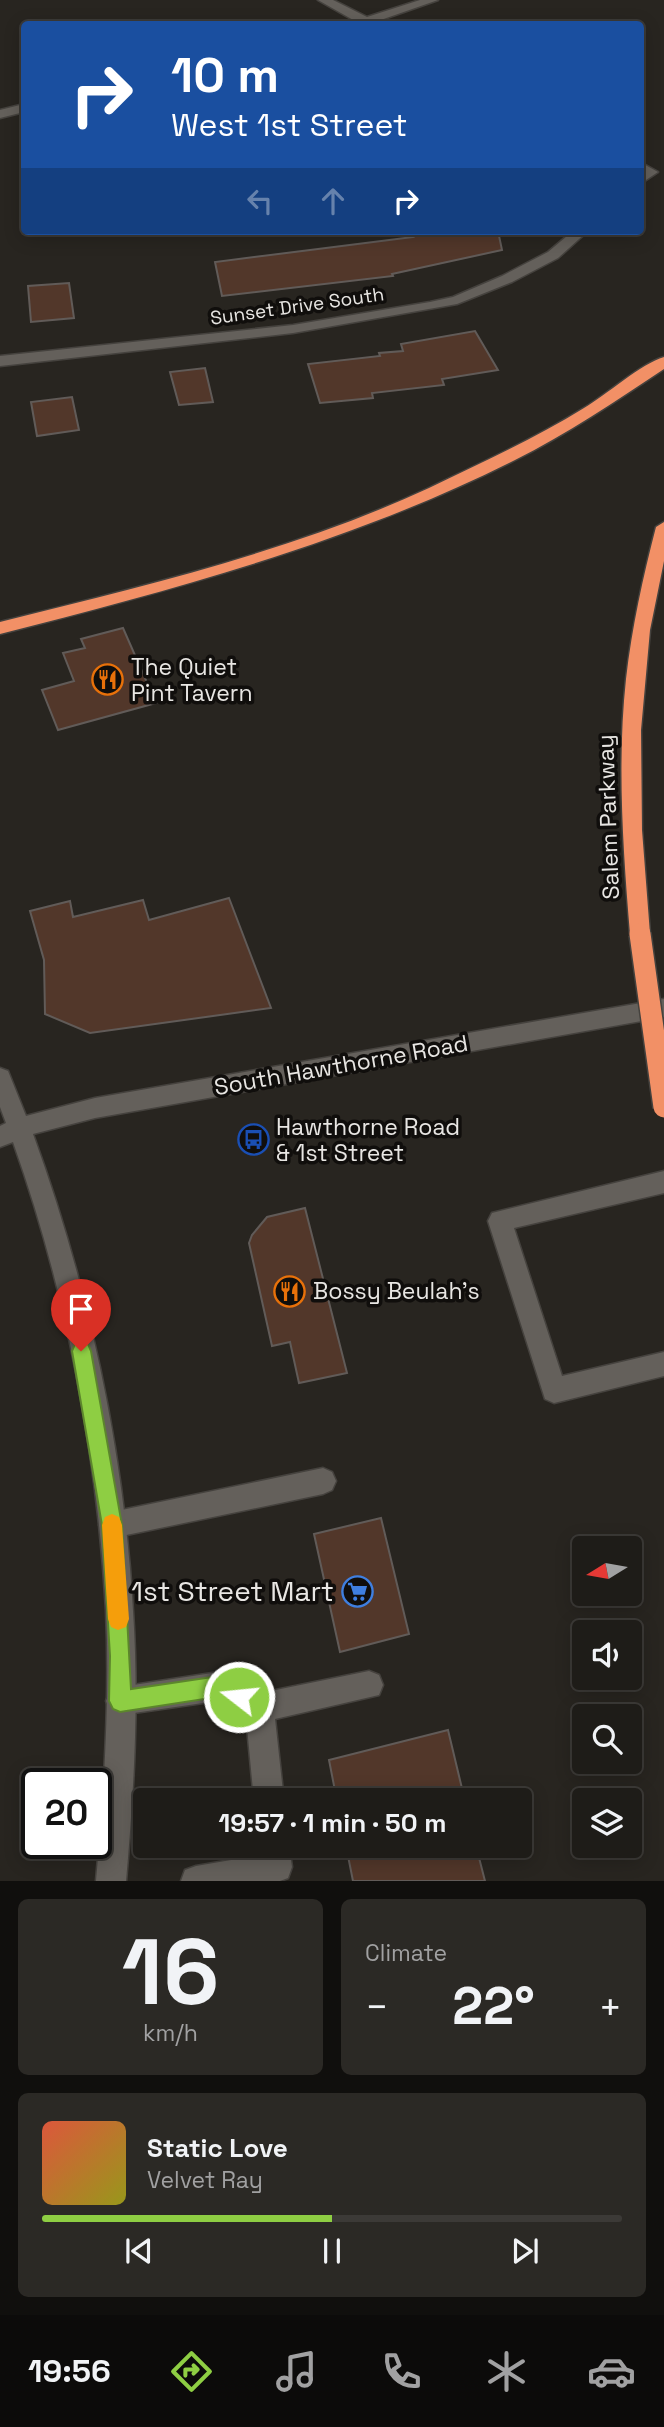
<!DOCTYPE html>
<meta charset="utf-8">
<style>
:root{--surface:#1e1c18;--page:#2b2925;--text:#f1f3f6;--muted:#a1a1a2;--line:#3c3a37;--accent:#8ece43}
body{margin:0;font-family:"Space Grotesk",sans-serif;background:var(--page);color:var(--text);height:100vh;display:flex;flex-direction:column;font-size:26px;white-space:nowrap}
*{box-sizing:border-box;margin:0}
p{font-size:23px;color:var(--muted)}
.icon{flex:none;width:38px;height:38px;fill:none;stroke:currentColor;stroke-width:2;stroke-linecap:round;stroke-linejoin:round}
.map{position:relative;height:1881px;overflow:hidden}
.sheet{display:flex;flex-direction:column;gap:18px;padding:18px;background:#100f0d;flex:1}
.sheet>*{flex:none}
.hud{position:absolute;left:21px;top:21px;width:623px;height:214px;border-radius:7px;box-shadow:0 4px 18px #0003,0 0 0 2px var(--line);background:#1a4fa0;color:#fff;overflow:hidden}
.needle{width:46px;rotate:259deg}
.buttons{position:absolute;left:572px;top:1536px;display:grid;gap:14px}
.buttons a{display:grid;place-items:center;width:70px;height:70px;border-radius:7px;background:var(--surface);box-shadow:0 4px 18px #0003,0 0 0 2px var(--line);font-size:35px}
.speed{position:absolute;left:21px;top:1768px;display:flex;gap:14px;font-size:35px;font-weight:700;text-align:center}
.speed>*{display:grid;place-content:center;width:91px;height:91px;border-radius:50%;background:var(--surface);box-shadow:0 4px 18px #0003,0 0 0 2px var(--line);line-height:1}
.speed .limit{border:4px solid #111;border-radius:10px;background:#fff;color:#111}
.pin{position:absolute;display:grid;place-items:center;width:60px;height:60px;color:#fff;margin:-72px -30px;border-radius:50% 50% 50% 0;rotate:-45deg;box-shadow:0 0 7px #0007}
.pin .icon{rotate:45deg}
.me{position:absolute;width:77px;margin:-38px;rotate:286deg;stroke-linejoin:round;filter:drop-shadow(0 0 5px #0008)}
.turn{display:flex;align-items:center;gap:24px;height:147px;padding:0 35px;font-size:32px}
.turn .icon{width:91px;height:91px;stroke-width:2.5}
.turn b{display:block;font-size:49px;line-height:60px}
.lanes{display:flex;align-items:center;height:66px;padding:0 35px;background:#0003;justify-content:center;gap:35px;direction:ltr}
.lanes .off{opacity:.35}
.big{font-size:52px;font-weight:700;line-height:1.1}
.sheet .tile{flex:1;display:flex;flex-direction:column;justify-content:center;gap:10px;min-width:0;padding:0 24px;border-radius:10px;background:var(--page)}
.sheet .dial{align-items:center;gap:0}
.dial b{font-size:91px;line-height:1}
.song{display:flex;align-items:center;gap:21px}
.cover{width:84px;height:84px;border-radius:10px;background:linear-gradient(135deg,hsl(10 70% 55%),hsl(60 70% 35%))}
.played{height:7px;border-radius:4px;background:linear-gradient(90deg,var(--accent) 50%,var(--line) 50%)}
.keys{display:flex;justify-content:space-around;direction:ltr}
.heat{display:flex;justify-content:space-between;align-items:center;font-size:38px;direction:ltr}
.sheet .tiles{flex:1;display:grid;gap:18px;grid-template-columns:1fr 1fr}
.tile:last-child{grid-column:span 2}
.trip{position:absolute;left:133px;top:1788px;width:399px;height:70px;border-radius:7px;background:var(--surface);box-shadow:0 4px 18px #0003,0 0 0 2px var(--line);font-weight:700;line-height:70px;text-align:center}
.tab-bar{display:flex;height:112px;justify-content:space-around;align-items:center;background:#0c0b0a;color:var(--muted)}
.tab-bar .icon{width:49px;height:49px}
.tab-bar .current{color:var(--accent)}
.tab-bar b{font-size:32px;color:var(--text)}
.map>svg:first-child{display:block}
.building{fill:#52372a;stroke:#615b58;stroke-width:2}
.lines{fill:none;stroke-linecap:round;stroke-linejoin:round}
.lane-casing{stroke:#45423e;stroke-width:3}
.street-casing{stroke:#45423e;stroke-width:3}
.secondary-casing{stroke:#45423e;stroke-width:3}
.highway-casing{stroke:#45423e;stroke-width:3}
.lane{fill:#64605b;fill-rule:evenodd}
.street{fill:#64605b;fill-rule:evenodd}
.secondary{fill:#64605b;fill-rule:evenodd}
.highway{fill:#f29066;fill-rule:evenodd}
.highway-bridge-casing{stroke:#45423e;stroke-width:24;stroke-linecap:butt}
.highway-bridge{stroke:#f29066;stroke-width:21}
.route{fill:#8ece43;stroke:#5c862c;stroke-width:2}
.slow{fill:#f59e0b}
.labels{text-anchor:middle;dominant-baseline:central;stroke-width:7;stroke-linejoin:round;paint-order:stroke}
.far-street-label{font-size:19px;fill:#e8e6e3;stroke:#100e0c}
.poi-label{font-size:23px;fill:#e8e6e3;stroke:#100e0c;text-anchor:start}
.street-label{font-size:23px;fill:#e8e6e3;stroke:#100e0c}
.near-poi-label{font-size:28px;fill:#e8e6e3;stroke:#100e0c;text-anchor:end}
</style>
<div class="map">
<svg width="664" height="1881" viewBox="0 0 664 1881">
<rect width="100%" height="100%" fill="#282520"/>
<g class="building">
<path d="M408 231H498L502 250 392 274 393 276 222 296 215 262 413 237Z"/>
<path d="M69 283 74 318 31 322 28 286Z"/>
<path d="M475 331 498 370 442 379 444 385 372 393 373 398 320 403 308 364 380 356 379 353 403 351 401 344Z"/>
<path d="M205 368 213 402 179 405 170 372Z"/>
<path d="M72 397 79 430 37 436 31 402Z"/>
<path d="M123 628 156 703 58 730 42 690 74 681 63 653 85 648 81 639Z"/>
<path d="M229 898 271 1008 90 1033 45 1014 44 960 30 911 70 901 73 917 143 900 149 920Z"/>
<path d="M305 1208 347 1373 299 1383 290 1342 272 1346 249 1243 252 1235 267 1217Z"/>
<path d="M381 1518 409 1634 340 1652 314 1534Z"/>
<path d="M448 1730 465 1801H337L329 1760Z"/>
<path d="M346 1846H476L485 1881H353Z"/>
</g>
<g class="lines">
<defs>
<g id="lane">
<path d="M664 1171V1193L514 1228 562 1376 664 1352V1376L554 1403 545 1399 488 1221 492 1213Z"/>
<path d="M323 1468 332 1472 336 1481 332 1490 323 1494 112 1538 103 1534 99 1525 103 1516 112 1512Z"/>
<path d="M369 1671 379 1675 383 1685 379 1695 275 1719 284 1801H254L246 1716 217 1701 120 1715 110 1711 106 1701 110 1691 120 1687 219 1672 261 1693Z"/>
<path d="M259 1846H289L292 1867 288 1878 280 1881H181L185 1870 196 1866 260 1855Z"/>
</g>
<g id="street">
<path d="M318 0H333L367 17 420 0H438L375 22 377 24H351L355 21Z"/>
<path d="M24 104V112L0 118V110Z"/>
<path d="M640 162 658 172 640 184Z"/>
<path d="M573 231H588L558 258 512 282 457 304 293 333 0 366V356L293 325 430 302 453 297 502 276 548 252Z"/>
</g>
<path id="secondary" d="M664 999V1017L95 1118 33 1134C88 1285 124 1450 133 1611 139 1701 134 1791 126 1881H96C104 1791 110 1700 106 1610 97 1453 66 1290 13 1142L0 1147V1126L6 1123 0 1107V1068L8 1071 26 1116 95 1098Z"/>
<g id="highway">
<path d="M664 357V369C616 401 567 434 515 460 352 542 176 589 0 634V622C144 586 293 551 429 488 481 463 534 439 584 408 605 396 642 363 664 357Z"/>
<path d="M664 522V561L650 630 641 730 642 830 650 934 647 940 640 942 633 940 630 934C623 849 617 763 626 679 632 627 643 577 656 527Z"/>
</g>
</defs>
<use href="#lane" class="lane-casing"/>
<use href="#street" class="street-casing"/>
<use href="#secondary" class="secondary-casing"/>
<use href="#highway" class="highway-casing"/>
<use href="#lane" class="lane"/>
<use href="#street" class="street"/>
<use href="#secondary" class="secondary"/>
<use href="#highway" class="highway"/>
<defs>
<path id="highway-bridge" d="M640 934 664 1107"/>
</defs>
<use href="#highway-bridge" class="highway-bridge-casing"/>
<use href="#highway-bridge" class="highway-bridge"/>
</g>
<path class="route" d="M81 1342 88 1344 91 1351 122 1525 131 1689 219 1676 246 1690 250 1697 246 1705 239 1708 217 1697 120 1712 113 1709 109 1701 110 1656 102 1525 72 1351 75 1344Z"/>
<path class="slow" d="M112 1514 119 1517 122 1525 129 1619 126 1627 118 1630 111 1627 108 1619 102 1525 105 1517Z"/>
<defs>
<symbol id="restaurant-ring" viewBox="-11 -11 22 22"><circle r="9.5" fill="#100e0c" stroke="#e8710a" stroke-width="1.5"/><path d="M-5-6h1v4h1v-4h1v4h1v-4h1v5L-1.5 .5V6h-2V.5L-5-1ZM5-6V6H3V1.5H1.5Q1.5-4 5-6Z" fill="#e8710a"/></symbol>
<symbol id="bus-ring" viewBox="-11 -11 22 22"><circle r="9.5" fill="#100e0c" stroke="#1a4fb4" stroke-width="1.5"/><path d="M-5-6H5V4H4V6H2V4H-2V6H-4V4H-5ZM-3.5-4V0h7V-4ZM-3.5 1.2v1.5H-2V1.2ZM2 1.2v1.5H3.5V1.2Z" fill="#1a4fb4"/></symbol>
<symbol id="supermarket-ring" viewBox="-11 -11 22 22"><circle r="9.5" fill="#100e0c" stroke="#3f7fe0" stroke-width="1.5"/><path d="M-6-5.5h2.5l.6 2H6L4.5 2H-2.5L-4.4-4H-6ZM-1.5 3.2a1.3 1.3 0 1 0 .1 0ZM3 3.2a1.3 1.3 0 1 0 .1 0Z" fill="#3f7fe0"/></symbol>
</defs>
<g fill-rule="evenodd">
<use href="#restaurant-ring" x="90" y="662" width="35" height="35"/>
<use href="#bus-ring" x="236" y="1122" width="35" height="35"/>
<use href="#restaurant-ring" x="272" y="1274" width="35" height="35"/>
<use href="#supermarket-ring" x="340" y="1574" width="35" height="35"/>
</g>
<g class="labels">
<g class="far-street-label">
<text transform="translate(297 306) rotate(-8)">Sunset Drive South</text>
</g>
<g class="poi-label">
<text x="131" y="667">The Quiet<tspan x="131" dy="26">Pint Tavern</tspan></text>
<text x="276" y="1127">Hawthorne Road<tspan x="276" dy="26">&amp; 1st Street</tspan></text>
<text x="313" y="1291">Bossy Beulah's</text>
</g>
<g class="street-label">
<text transform="translate(608 817) rotate(-92)">Salem Parkway</text>
<text transform="translate(341 1065) rotate(-10)">South Hawthorne Road</text>
</g>
<g class="near-poi-label">
<text x="334" y="1591">1st Street Mart</text>
</g>
</g>
</svg>
<div class="buttons">
<a><svg class="needle" viewBox="-14 -14 28 28"><path d="M0-13l5 13h-10z" fill="#e53935"/><path d="M0 13l5-13h-10z" fill="#a1a1a2"/></svg></a>
<a><svg class="icon" aria-label="sound" viewBox="0 0 24 24"><path d="M4 9h4l5-4v14l-5-4H4zM17 9q2 3 0 6"/></svg></a>
<a><svg class="icon" aria-label="search" viewBox="0 0 24 24"><circle cx="10" cy="10" r="6"/><path d="M15 15l6 6"/></svg></a>
<a><svg class="icon" aria-label="layers" viewBox="0 0 24 24"><path d="M12 4l9 5-9 5-9-5zM3 14l9 5 9-5"/></svg></a>
</div>
<div class="speed"><div class="limit">20</div></div>
<div class="pin" style="left:81px;top:1351px;background:#d93025"><svg class="icon" aria-label="arrive" viewBox="0 0 24 24"><path d="M6 21V4h12l-3 4 3 4H6"/></svg></div>
<svg class="me" style="left:239px;top:1697px" viewBox="-20 -20 40 40"><circle r="17" fill="#8ece43" stroke="#fff" stroke-width="3"/><path d="M0-11L8 9 0 5-8 9z" fill="#fff"/></svg>
<div class="trip">19:57 · 1 min · 50 m</div>
<div class="hud">
<div class="turn"><svg class="icon" aria-label="right" viewBox="0 0 24 24"><path d="M7 20v-9h11M14 6l5 5-5 5"/></svg><div><b>10 m</b>West 1st Street</div></div>
<div class="lanes"><svg class="icon off" aria-label="left" viewBox="0 0 24 24"><path d="M17 20v-9H6M10 6l-5 5 5 5"/></svg><svg class="icon off" aria-label="ahead" viewBox="0 0 24 24"><path d="M12 20V5M6 11l6-6 6 6"/></svg><svg class="icon" aria-label="right" viewBox="0 0 24 24"><path d="M7 20v-9h11M14 6l5 5-5 5"/></svg></div>
</div>
</div>
<section class="sheet">
<div class="tiles">
<div class="tile dial"><b>16</b><p>km/h</p></div>
<div class="tile"><p>Climate</p>
<div class="heat"><a>−</a><b class="big">22°</b><a>+</a></div>
</div>
<div class="tile">
<div class="song"><i class="cover"></i><div><b>Static Love</b><p>Velvet Ray</p></div></div>
<div class="played"></div>
<div class="keys"><svg class="icon" aria-label="previous" viewBox="0 0 24 24"><path d="M18 5L8 12l10 7zM5 5v14"/></svg><svg class="icon" aria-label="pause" viewBox="0 0 24 24"><path d="M8 5v14M16 5v14"/></svg><svg class="icon" aria-label="next" viewBox="0 0 24 24"><path d="M6 5l10 7-10 7zM19 5v14"/></svg></div>
</div>
</div>
</section>
<nav class="tab-bar">
<b>19:56</b>
<svg class="icon current" aria-label="directions" viewBox="0 0 24 24"><path d="M12 3l9 9-9 9-9-9zM9 14v-3h6M13 9l2 2-2 2"/></svg>
<svg class="icon" aria-label="music" viewBox="0 0 24 24"><path d="M9 18V5l10-2v13"/><circle cx="6" cy="18" r="3"/><circle cx="16" cy="16" r="3"/></svg>
<svg class="icon" aria-label="phone" viewBox="0 0 24 24"><path d="M5 4h4l2 5-3 2q2 4 5 5l2-3 5 2v4C11 20 4 13 5 4z"/></svg>
<svg class="icon" aria-label="climate" viewBox="0 0 24 24"><path d="M12 3v18M4 7l16 10M4 17L20 7"/></svg>
<svg class="icon" aria-label="car" viewBox="0 0 24 24"><path d="M5 17H2v-5l4-1 3-4h7l3 4 3 1v5h-3M9 17h6M6 11h13"/><circle cx="7" cy="17" r="2"/><circle cx="17" cy="17" r="2"/></svg>
</nav>
